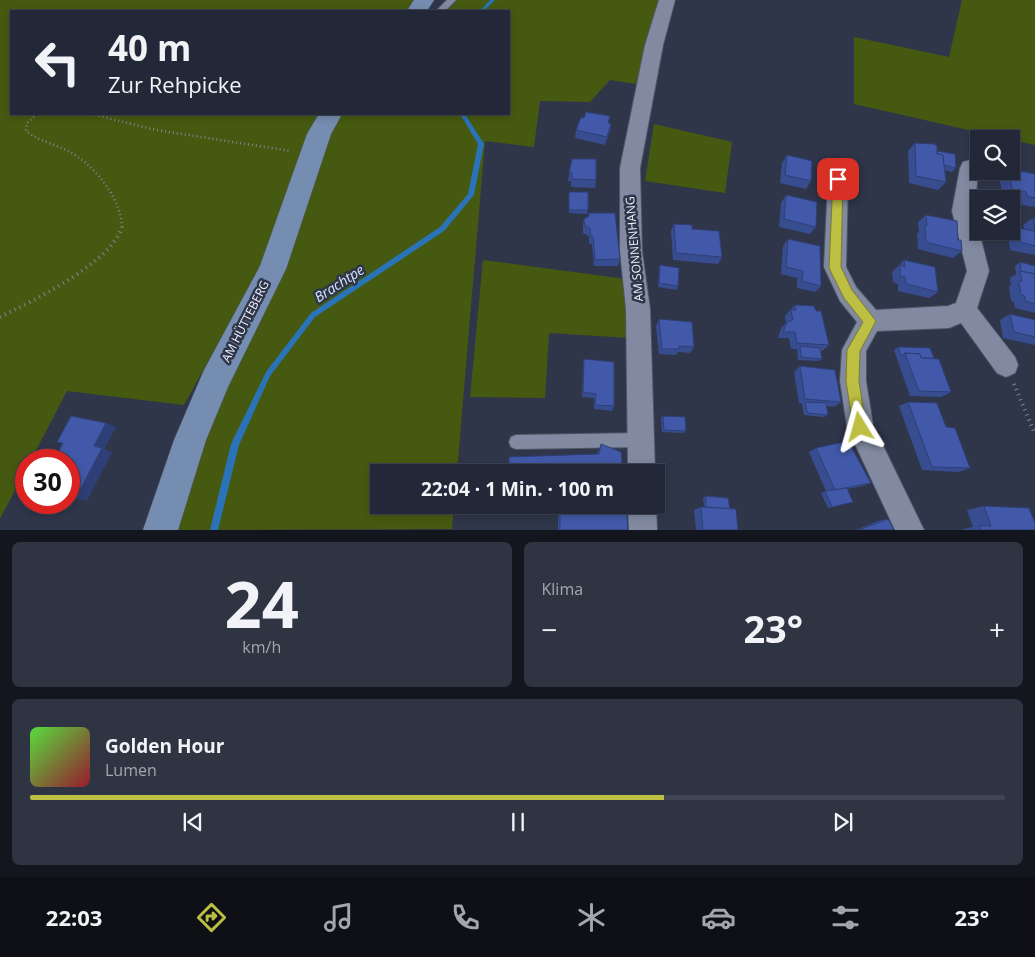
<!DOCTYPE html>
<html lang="de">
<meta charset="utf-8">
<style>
:root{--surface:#232838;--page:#2f3443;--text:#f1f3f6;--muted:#a3a6ae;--line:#404453;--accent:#bdbf43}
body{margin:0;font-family:"Open Sans",sans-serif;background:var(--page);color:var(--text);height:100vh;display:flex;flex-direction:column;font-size:19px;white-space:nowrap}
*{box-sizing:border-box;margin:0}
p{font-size:16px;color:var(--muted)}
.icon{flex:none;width:28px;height:28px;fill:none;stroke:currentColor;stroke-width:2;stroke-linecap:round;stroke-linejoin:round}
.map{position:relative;height:530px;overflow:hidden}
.details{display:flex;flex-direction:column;gap:12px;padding:12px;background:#13161f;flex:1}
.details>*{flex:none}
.banner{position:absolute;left:10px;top:10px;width:500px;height:105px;border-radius:0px;box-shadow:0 2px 8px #0003,0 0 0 1px var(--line);background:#232838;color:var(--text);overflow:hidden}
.fabs{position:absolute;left:970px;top:130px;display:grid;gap:10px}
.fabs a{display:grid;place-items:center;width:50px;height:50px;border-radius:0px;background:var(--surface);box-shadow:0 2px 8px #0003,0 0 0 1px var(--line);font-size:25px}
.speed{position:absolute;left:15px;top:449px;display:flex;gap:10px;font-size:25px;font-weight:700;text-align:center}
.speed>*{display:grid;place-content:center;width:65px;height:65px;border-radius:50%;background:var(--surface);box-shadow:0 2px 8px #0003,0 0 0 1px var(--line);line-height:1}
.speed .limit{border:8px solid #d22;background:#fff;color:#111}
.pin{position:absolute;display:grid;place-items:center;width:42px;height:42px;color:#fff;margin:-21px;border-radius:10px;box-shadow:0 2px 8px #0006}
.me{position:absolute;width:55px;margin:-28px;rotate:352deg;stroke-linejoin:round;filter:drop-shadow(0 0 4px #0008)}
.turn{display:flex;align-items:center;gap:18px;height:105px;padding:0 15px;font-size:22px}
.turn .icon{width:65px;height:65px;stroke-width:2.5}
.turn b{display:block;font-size:35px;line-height:42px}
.big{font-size:38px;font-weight:700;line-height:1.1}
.details .widget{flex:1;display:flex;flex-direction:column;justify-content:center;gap:8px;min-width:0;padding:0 18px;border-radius:8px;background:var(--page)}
.details .dial{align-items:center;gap:0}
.dial b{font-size:65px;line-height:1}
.song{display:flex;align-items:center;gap:15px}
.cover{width:60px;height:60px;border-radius:8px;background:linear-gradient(135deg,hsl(110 70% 55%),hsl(350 70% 35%))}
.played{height:5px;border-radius:2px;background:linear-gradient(90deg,var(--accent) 65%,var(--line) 65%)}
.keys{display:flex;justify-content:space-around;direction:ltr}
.heat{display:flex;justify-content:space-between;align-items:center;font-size:28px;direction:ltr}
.details .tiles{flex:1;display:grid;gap:12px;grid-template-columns:1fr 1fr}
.widget:last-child{grid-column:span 2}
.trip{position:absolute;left:370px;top:464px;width:295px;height:50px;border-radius:0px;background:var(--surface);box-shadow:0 2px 8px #0003,0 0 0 1px var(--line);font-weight:700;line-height:50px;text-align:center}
.tabs{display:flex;height:80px;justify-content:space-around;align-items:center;background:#0e1016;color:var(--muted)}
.tabs .icon{width:35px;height:35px}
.tabs .active{color:var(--accent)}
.tabs b{font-size:22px;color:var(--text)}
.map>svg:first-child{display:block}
.green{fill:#455a10}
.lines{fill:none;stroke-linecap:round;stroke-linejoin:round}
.stream{fill:#2b73b8;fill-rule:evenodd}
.lane-casing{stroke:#4f5565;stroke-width:2}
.street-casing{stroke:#4f5565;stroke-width:2}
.secondary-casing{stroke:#4f5565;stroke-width:1}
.path-far1{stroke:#808595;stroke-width:2.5;stroke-dasharray:1 3;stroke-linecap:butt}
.path{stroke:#808595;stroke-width:4;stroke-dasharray:1 4.5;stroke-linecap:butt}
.lane{fill:#818aa1;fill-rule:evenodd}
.street{fill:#818aa1;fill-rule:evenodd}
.secondary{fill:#758db0;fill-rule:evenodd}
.wall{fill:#384d90}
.shaded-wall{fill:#2e3e76}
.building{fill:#4159a8;stroke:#2e3e76}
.route{fill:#bdbf43;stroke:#7b7c2c}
.labels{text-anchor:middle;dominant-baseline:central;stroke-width:5;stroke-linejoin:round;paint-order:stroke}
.street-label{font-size:12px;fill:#eff3fd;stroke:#2f364a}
.water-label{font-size:14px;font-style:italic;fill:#d2e3f6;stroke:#2f364a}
</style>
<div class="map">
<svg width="1035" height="530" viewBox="0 0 1035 530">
<rect width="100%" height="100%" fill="#2f364a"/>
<g class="green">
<path d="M0 0H417L410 11H11V114H322L267 254 184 405 67 391 31 460H26V469L0 519Z"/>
<path d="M457 0H662L636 84 610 80 590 102 540 101 534 147 485 141 457 472H379V505H454L452 529 173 530 228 377 297 236 321 151 341 114H509V11H445Z"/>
<path d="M962 0H1035V145L854 104V37L949 57Z"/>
<path d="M654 124 732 142 725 193 645 181Z"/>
<path d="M483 260 626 279 631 338 549 333 545 398 470 397Z"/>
</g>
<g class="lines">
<g class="stream">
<path d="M490 0H495L484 11H480Z"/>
<path d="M460 114H465L484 144 474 195 444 231 315 317 270 376 239 445 218 530H210L231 444 266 372 311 313 440 227 468 194 478 144Z"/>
</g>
<defs>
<g id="lane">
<path d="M447 0H456L445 11H436Z"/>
<path d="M641 433 646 435 648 440 646 445 641 447 516 449 511 447 509 442 511 437 516 435Z"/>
</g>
<g id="street">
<path d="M659 0H675L663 45 640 168 642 251 650 309 655 472H628L626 309 620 251V168L645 45Z"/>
<path d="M970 160 979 165 974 211 989 271 977 308 1015 357 1018 365 1015 373 1006 377 997 373 961 323 949 328 877 331 866 351V381L873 425 924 530H895L847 427 840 381 842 350 857 322 840 301 824 267 828 179 831 173 838 171 845 173 848 179 846 267 856 287 876 310 948 306 956 303 967 271 952 211 960 168 963 162Z"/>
<path d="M628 505H656L657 530H629Z"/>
</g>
<g id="secondary">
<path d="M414 0H434L427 11H407Z"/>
<path d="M319 114H342L331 134 286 269 228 387 206 440 178 530H143L174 440 204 370 260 266 307 134Z"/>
</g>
</defs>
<use href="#lane" class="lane-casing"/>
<use href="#street" class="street-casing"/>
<use href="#secondary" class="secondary-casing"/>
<g class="path-far1">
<path d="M37 114 27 123 26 131C39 141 54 144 68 151 95 165 121 198 122 228"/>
<path d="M91 114 156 130 291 151"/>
</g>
<g class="path">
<path d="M0 317C33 301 112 262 122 227"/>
<path d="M1014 384 1035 434"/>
</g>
<use href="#lane" class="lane"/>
<use href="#street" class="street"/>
<use href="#secondary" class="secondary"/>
</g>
<g class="wall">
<path d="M610 116 609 123 611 124 610 132 605 145 575 138 576 130 584 118Z"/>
<path d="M915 143 937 151 956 168 952 172 945 170 946 182 938 190 909 183 908 151Z"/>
<path d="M787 155 811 181 806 189 780 183 782 163Z"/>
<path d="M572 159 596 180 595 188 571 187V181H568Z"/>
<path d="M1005 171 1035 174V207L1017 204V200L1003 197 999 176Z"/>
<path d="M569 192 588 210 587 214 569 213Z"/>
<path d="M786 195 816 227 810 234 779 227 781 203Z"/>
<path d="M589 213 620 259 618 266H594L592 244H589V236L583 233V226L584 219 588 216Z"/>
<path d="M926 215 958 240 962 251 953 258 918 249 917 234 919 232 918 222Z"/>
<path d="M1033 218H1035V255L1010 250 1008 235 1018 228 1024 229 1023 225Z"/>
<path d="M674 224 722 257 718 264 673 260 671 231Z"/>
<path d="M788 239 821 286 815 292 797 288V278L781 274 783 246Z"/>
<path d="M904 260 938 292 929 298 898 291V284L893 282 892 272Z"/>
<path d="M1020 262 1035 266V313L1015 308 1014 302 1011 301 1009 287 1011 285 1010 278 1016 274 1015 266Z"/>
<path d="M660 265 678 286 677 290 658 287 659 268Z"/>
<path d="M795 305 816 311 829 345 822 351H821L822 359 819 361 798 360 797 349H791L789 338H778L781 328 786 323 785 316Z"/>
<path d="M1010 314 1035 320V345L1003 338 1000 320Z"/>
<path d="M659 319 694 347 690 353 678 352 676 355 659 354 656 326Z"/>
<path d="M898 347 934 358 951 392 941 397 910 396 894 350Z"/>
<path d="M584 359 614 406 612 411 594 409V398L582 397 583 365Z"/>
<path d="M800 366 841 402 834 407 826 406 828 415 824 417 804 415 802 404 799 403 794 372Z"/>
<path d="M908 402 946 427 970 468 959 472 922 470 899 406Z"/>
<path d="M663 416 686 431 684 433 662 432 661 418Z"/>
<path d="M106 423 116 427 104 449 112 452 87 500 69 497V460L63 444 57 442Z"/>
<path d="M601 444 623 472 597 454Z"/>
<path d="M816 448 871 483 863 486 847 489 853 502 828 508 821 493 826 491 809 452Z"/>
<path d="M706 496 730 509 738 530H696L694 510 701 507H704L703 498Z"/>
<path d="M558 505H626L628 530H558Z"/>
<path d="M984 506 1035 530H963V529L973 527 967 510Z"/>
<path d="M888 519 894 530H856L878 521Z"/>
</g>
<g class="shaded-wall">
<path d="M611 124 610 132 605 145 607 137Z"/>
<path d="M106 423 116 427 104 449 112 452 87 500 76 498 94 446Z"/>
</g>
<g class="building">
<path d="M586 112 610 116 608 123 611 124 607 137 576 130 581 117 584 118Z"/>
<path d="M915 143 934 144 937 146V154L943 155 946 182 916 176Z"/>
<path d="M937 151 955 154 956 168 944 165 943 155 937 154Z"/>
<path d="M787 155 812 161 811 181 785 175Z"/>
<path d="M572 159H596V180L572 179V173H569Z"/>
<path d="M1011 169 1035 174V198L1027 196 1026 192 1012 189 1009 171H1011Z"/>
<rect x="569" y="192" width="19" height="18"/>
<path d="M786 195 817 202 816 227 784 219Z"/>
<path d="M589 213H615L620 259 595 260 593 237H591L590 228 585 226 584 219 589 216Z"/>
<path d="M926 215 957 221 958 240H961L962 251 926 242 925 226 927 225Z"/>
<path d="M1033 218H1035V230Z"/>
<path d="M674 224 692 225V229L719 231 722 257 676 253Z"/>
<path d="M1018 228 1035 231V246L1020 242Z"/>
<path d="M788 239 820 246 821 286 802 281 803 271 786 267Z"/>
<path d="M904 260 935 267 938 292 906 284 905 277 900 276V265L905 267Z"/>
<path d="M1020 262 1035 266V274L1021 271Z"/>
<path d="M660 265 679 268 678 286 659 283Z"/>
<path d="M1020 271 1035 274V304L1025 301V296L1021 295 1019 281H1022Z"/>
<path d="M795 305 814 306 816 311H821L829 345 797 343 795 332H783L787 322 793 320 791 310H796Z"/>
<path d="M1010 314 1035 320V337L1014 332Z"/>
<path d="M659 319 692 322 694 347 679 346V349H662Z"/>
<path d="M800 346 820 348 822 359 801 357Z"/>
<path d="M898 347 930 348 934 358H921L920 354 905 353 901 356Z"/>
<path d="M905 353 920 354 921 358 939 359 951 392 919 391Z"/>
<path d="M584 359 614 362V406L595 405 596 394 583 392Z"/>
<path d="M800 366 835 370 841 402 805 399Z"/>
<path d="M805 402 826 403 828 415 807 413Z"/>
<path d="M908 402 937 403 946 427 955 428 970 468 932 467Z"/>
<path d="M71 416 106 423 94 446 102 448 76 498 69 496V460H54L63 443 57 442Z"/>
<path d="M663 416 685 417 686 431 664 430Z"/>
<path d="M848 441 871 483 835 490 816 448Z"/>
<path d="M601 444 621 452 623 472H509V457L599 454Z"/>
<path d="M847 488 853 502 832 507 825 491Z"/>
<path d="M706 496 728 498 730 509 706 507Z"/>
<path d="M560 505H626L628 530H560Z"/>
<path d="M984 506 1029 508 1035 523V530H981L979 526H991Z"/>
<path d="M701 507 736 509 738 530H703Z"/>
<path d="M888 519 894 530H859Z"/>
</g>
<path class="route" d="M838 175 843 179 841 267 852 290 876 321 860 351 859 381 866 427 864 432 860 434 855 432 853 427 846 381 847 350 863 322 844 298 829 268 833 179Z"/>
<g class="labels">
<g class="street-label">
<text transform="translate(634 249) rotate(-95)">AM SONNENHANG</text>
<text transform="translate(245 321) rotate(-63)">AM HÜTTEBERG</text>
</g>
<g class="water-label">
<text transform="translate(339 283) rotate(-33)">Brachtpe</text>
</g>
</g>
</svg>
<div class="fabs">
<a><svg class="icon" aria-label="search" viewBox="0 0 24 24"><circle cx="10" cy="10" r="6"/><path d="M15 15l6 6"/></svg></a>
<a><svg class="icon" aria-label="layers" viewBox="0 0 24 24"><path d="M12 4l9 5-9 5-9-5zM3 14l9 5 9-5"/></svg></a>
</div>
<div class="speed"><div class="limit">30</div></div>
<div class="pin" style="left:838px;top:179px;background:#d93025"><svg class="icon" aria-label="arrive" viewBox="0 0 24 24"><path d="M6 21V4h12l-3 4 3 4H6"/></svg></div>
<svg class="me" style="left:860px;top:427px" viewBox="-20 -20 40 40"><path d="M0-17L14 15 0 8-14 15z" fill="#bdbf43" stroke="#fff" stroke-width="4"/></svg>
<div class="trip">22:04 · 1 Min. · 100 m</div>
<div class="banner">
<div class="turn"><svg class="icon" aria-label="left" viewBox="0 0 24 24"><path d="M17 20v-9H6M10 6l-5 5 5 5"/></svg><div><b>40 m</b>Zur Rehpicke</div></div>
</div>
</div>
<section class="details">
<div class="tiles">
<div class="widget dial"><b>24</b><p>km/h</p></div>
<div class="widget"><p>Klima</p>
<div class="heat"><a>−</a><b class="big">23°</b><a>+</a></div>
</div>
<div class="widget">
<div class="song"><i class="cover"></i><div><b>Golden Hour</b><p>Lumen</p></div></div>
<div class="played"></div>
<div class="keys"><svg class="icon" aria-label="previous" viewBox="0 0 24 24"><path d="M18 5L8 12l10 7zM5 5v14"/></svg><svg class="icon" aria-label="pause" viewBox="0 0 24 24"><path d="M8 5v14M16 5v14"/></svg><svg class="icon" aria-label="next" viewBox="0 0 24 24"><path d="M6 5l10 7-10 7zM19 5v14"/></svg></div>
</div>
</div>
</section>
<nav class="tabs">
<b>22:03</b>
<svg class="icon active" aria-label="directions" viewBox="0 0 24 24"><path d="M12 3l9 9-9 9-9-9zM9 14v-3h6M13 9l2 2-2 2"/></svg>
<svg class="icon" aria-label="music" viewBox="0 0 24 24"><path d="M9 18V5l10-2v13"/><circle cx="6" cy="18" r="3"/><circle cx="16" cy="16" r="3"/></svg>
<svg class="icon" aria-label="phone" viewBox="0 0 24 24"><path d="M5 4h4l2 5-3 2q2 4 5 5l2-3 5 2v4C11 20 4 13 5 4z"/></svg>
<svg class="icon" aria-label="climate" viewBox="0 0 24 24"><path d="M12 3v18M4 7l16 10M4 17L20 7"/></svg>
<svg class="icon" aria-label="car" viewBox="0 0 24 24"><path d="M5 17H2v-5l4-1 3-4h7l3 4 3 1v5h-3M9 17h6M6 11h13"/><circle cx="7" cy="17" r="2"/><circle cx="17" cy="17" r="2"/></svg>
<svg class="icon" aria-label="filters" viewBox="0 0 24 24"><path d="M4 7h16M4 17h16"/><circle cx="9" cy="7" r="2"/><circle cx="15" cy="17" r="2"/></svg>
<b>23°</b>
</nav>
